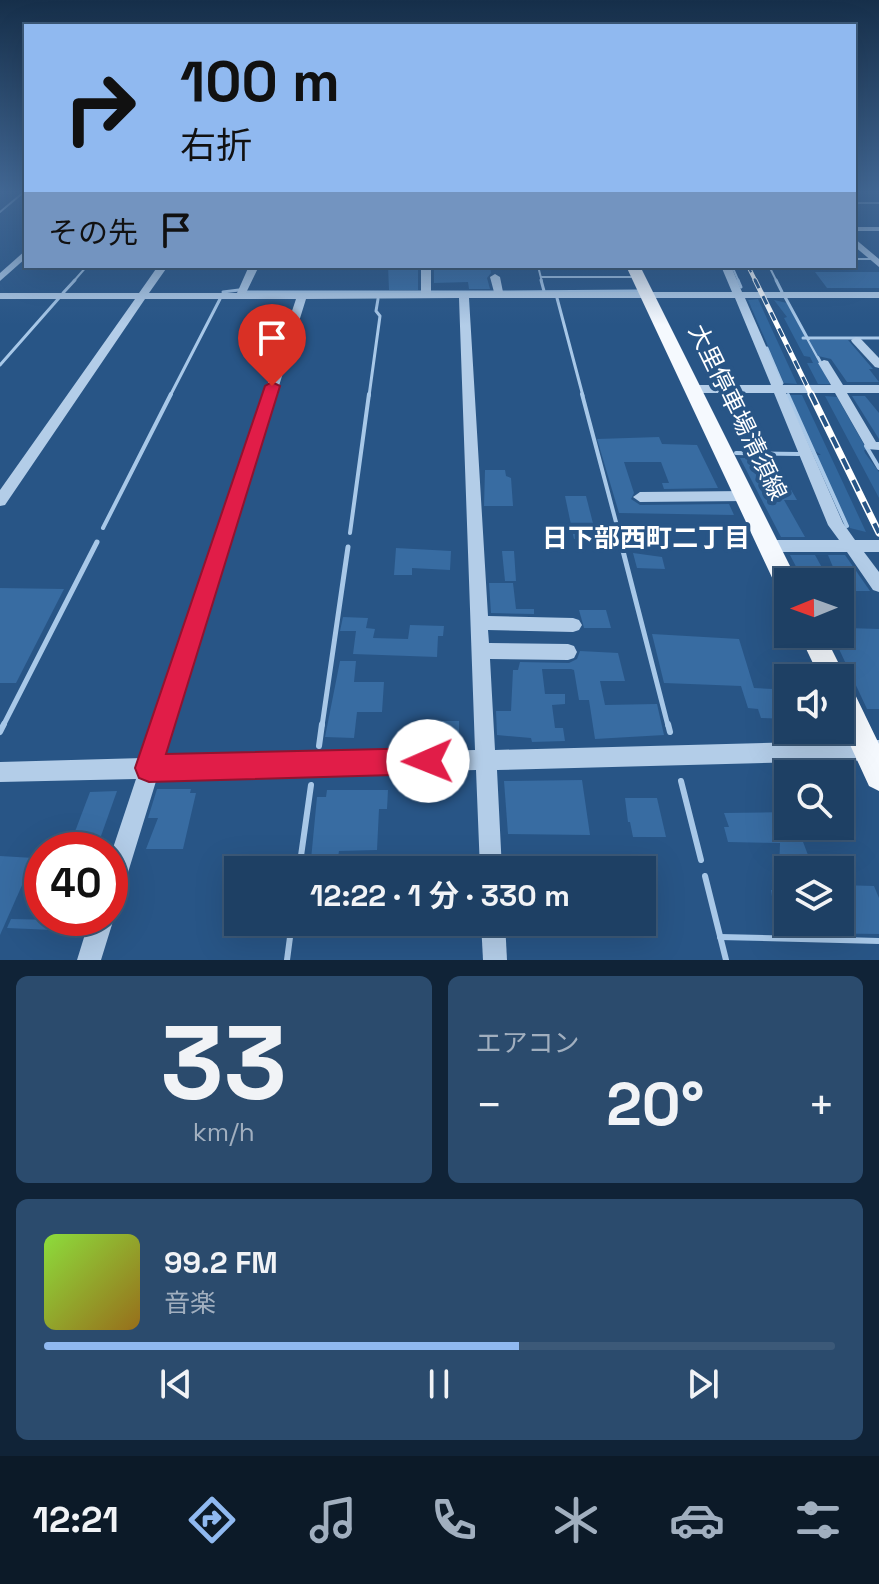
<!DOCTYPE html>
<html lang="ja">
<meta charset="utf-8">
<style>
:root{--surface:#1e4064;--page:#2b4b6d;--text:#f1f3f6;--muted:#a1afbf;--line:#3c5978;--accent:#90b9f0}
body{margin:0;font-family:"Space Grotesk","Noto Sans JP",sans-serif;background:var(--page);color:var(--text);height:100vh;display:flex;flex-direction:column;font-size:30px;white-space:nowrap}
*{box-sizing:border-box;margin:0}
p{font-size:26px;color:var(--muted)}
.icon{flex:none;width:44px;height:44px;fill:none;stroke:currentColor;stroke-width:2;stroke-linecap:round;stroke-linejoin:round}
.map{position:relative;height:960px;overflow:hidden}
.drawer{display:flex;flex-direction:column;gap:16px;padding:16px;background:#102337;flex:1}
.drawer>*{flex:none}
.guide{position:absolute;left:24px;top:24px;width:832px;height:244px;border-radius:0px;box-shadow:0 8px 32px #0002,0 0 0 2px var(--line);background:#90b9f0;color:#111;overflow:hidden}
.needle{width:52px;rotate:269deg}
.tools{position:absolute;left:774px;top:568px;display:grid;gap:16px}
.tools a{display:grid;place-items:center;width:80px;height:80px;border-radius:0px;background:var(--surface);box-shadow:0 8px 32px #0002,0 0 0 2px var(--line);font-size:40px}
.speed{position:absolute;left:24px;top:832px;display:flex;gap:16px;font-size:40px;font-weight:700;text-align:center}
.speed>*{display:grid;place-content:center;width:104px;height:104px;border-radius:50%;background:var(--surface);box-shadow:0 8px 32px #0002,0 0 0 2px var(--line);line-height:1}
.speed .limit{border:12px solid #d22;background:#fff;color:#111}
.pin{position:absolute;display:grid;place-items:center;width:68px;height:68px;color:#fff;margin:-82px -34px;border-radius:50% 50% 50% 0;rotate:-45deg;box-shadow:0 0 8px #0007}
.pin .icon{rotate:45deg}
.me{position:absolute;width:88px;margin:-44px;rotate:269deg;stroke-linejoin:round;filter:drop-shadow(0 0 6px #0008)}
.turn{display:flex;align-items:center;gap:28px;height:168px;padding:0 24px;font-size:36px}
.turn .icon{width:104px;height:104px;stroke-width:2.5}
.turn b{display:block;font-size:56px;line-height:68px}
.then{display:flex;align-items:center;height:76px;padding:0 24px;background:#0003;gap:16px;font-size:30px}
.big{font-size:60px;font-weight:700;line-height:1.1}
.drawer .tile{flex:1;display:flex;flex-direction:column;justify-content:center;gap:12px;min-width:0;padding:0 28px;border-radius:12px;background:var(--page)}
.drawer .dial{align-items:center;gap:0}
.dial b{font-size:104px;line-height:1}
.song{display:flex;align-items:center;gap:24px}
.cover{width:96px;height:96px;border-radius:12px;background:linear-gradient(135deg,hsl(90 70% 55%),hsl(40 70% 35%))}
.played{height:8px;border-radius:4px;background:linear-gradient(90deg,var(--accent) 60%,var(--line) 60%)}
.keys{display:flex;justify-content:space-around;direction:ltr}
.heat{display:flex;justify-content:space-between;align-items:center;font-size:44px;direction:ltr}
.drawer .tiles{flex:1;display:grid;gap:16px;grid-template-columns:1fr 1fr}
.tile:last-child{grid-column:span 2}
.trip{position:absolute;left:224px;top:856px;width:432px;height:80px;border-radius:0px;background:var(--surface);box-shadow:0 8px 32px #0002,0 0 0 2px var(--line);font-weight:700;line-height:80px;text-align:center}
.tab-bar{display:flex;height:128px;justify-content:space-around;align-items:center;background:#0c1a28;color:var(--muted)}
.tab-bar .icon{width:56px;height:56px}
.tab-bar .active{color:var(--accent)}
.tab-bar b{font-size:36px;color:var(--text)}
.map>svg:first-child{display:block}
.green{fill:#32679d}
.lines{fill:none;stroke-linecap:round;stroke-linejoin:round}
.stream-far4{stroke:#a8c8e8;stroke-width:2}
.stream-far3{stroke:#a8c8e8;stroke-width:3}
.stream-far2{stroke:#a8c8e8;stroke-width:4}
.stream-far1{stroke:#a8c8e8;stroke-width:5}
.stream{stroke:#a8c8e8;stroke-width:6}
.building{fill:#386ca2}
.minor{fill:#b3cde8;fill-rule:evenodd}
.major{fill:#f5f9fe;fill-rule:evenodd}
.rail-far2-casing{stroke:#fff;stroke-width:4}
.rail-far1-casing{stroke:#fff;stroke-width:5}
.rail-casing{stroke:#fff;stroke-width:7}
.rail-far2{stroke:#285586;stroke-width:2;stroke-dasharray:7;stroke-linecap:butt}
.rail-far1{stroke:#285586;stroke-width:3;stroke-dasharray:9;stroke-linecap:butt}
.rail{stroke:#285586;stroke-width:4;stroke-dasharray:12;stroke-linecap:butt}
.route{fill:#e11d48;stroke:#92132f;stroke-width:2}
.labels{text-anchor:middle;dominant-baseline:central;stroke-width:8;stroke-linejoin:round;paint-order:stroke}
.street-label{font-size:24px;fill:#fff;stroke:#285586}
.neighbourhood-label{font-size:26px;font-weight:bold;fill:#fff;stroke:#285586}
</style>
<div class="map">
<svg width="879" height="960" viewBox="0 0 879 960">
<rect width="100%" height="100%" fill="#285586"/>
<g class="green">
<path d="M758 299 797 384 784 383 748 300Z"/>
<path d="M774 300 787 303 830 384H818L807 363H813L810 357 804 356 784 318 787 317Z"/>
<path d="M790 395H802L866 532 850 528 816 455H821L814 450Z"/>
<path d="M825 396 837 397 867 450H864L865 453 879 472V498Z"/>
</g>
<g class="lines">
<g class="stream-far4">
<path d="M854 203H879"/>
<path d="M0 212 25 191"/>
<path d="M854 259H870"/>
<path d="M538 266 542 282"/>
<path d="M732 266 739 282"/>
<path d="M769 266 777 282"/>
<path d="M541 277H631"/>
<path d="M73 282 87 266"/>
</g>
<g class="stream-far3">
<path d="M541 280 544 291"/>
<path d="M738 280 741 287"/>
<path d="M776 280 782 292"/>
<path d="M223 292 239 290"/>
<path d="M246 292H422"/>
<path d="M430 292H496"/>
<path d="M502 292 637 291"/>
<path d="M63 293 75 280"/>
<path d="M785 297 822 365"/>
<path d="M557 298 583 396"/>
<path d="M803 338H879"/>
<path d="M767 348 782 383"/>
<path d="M0 365 59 298"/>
<path d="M170 396 220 299"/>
<path d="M369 396 380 316 376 311 378 299"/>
</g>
<g class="stream-far2">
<path d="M582 394 621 541"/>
<path d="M788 395 847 526"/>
<path d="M866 446 879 468"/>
<path d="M736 453 799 454"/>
<path d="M103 528 171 394"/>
<path d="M350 533 369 394"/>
</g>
<g class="stream-far1">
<path d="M620 539 621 543"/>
<path d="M623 551 668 726"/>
<path d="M3 726 97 542"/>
<path d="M322 726 348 547"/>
</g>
<g class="stream">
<path d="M668 724 670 732"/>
<path d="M0 732 4 724"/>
<path d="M319 746 322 724"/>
<path d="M681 781 701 860"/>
<path d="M299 870 311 785"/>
<path d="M705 876 726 960"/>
<path d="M720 937 879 941"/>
<path d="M287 960 292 922"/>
</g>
</g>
<g class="building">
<path d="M388 266H418V290H389Z"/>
<path d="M490 266 491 273 487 278 490 289H469L468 282 434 283V267Z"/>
<path d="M815 272H879V288H827Z"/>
<path d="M809 340H848L873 369H869L879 382H847L831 359 818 356Z"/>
<path d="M852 396H865L879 413V439Z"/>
<path d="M659 437 662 444 697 445 718 488 664 489 662 483H669L661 462H624L634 493 631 499 640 505 729 504 734 515 619 513 597 439Z"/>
<path d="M740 458H756L771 481H786L797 500H784L805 537H781Z"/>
<path d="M485 470H505L506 476 511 478 513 506H484Z"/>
<path d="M565 496H586L597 539H574Z"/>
<path d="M396 548 451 551 450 570 412 568V575H394Z"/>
<path d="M502 551H514L516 581H505Z"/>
<path d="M633 553 662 557 665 569 637 568Z"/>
<path d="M790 555H815L830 582H804Z"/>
<path d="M828 555H845L870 591H843Z"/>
<path d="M489 583H513L516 609H534V614L491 613Z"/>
<path d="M0 588 64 589 16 683H0Z"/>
<path d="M579 610H606L611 628H584Z"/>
<path d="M343 617 368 618 366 628 375 629 373 638 408 639 410 625 444 626 443 636H438L437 657 353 654 356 631H340Z"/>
<path d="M848 628 879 629V709H867L832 634H840V630Z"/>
<path d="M652 634 739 639 754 688 773 689 775 693 788 694V719L761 718 758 709 748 708 741 686 664 683Z"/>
<path d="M580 651 618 653 625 681H600L605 705 657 704 664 735 595 739 589 700H579L574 670 571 669H542L545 694H565V704L552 705 555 728H563L565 741 532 742 531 738 497 735 496 711H511L513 670H518L520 662 569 663 577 659Z"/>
<path d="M340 661H356L354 682H384L382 712H357L354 738 325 737Z"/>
<rect x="426" y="721" width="33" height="18"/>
<path d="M582 780 590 835 508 834 504 781Z"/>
<path d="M157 789H191L190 793H196L183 849H146L158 818H148Z"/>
<path d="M327 790H388L387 809H379L377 850 339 851 336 870H310L317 797H326Z"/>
<path d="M117 791 96 850H68L90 792Z"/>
<path d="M625 798H657L666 837H633L630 822H628Z"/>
<path d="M788 812V826H797L808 855H824L831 870H779L780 843 728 842 724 827H729L724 813Z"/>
<path d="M0 856 34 858 0 935Z"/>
<path d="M840 885 874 886 879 898V934L805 933 797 922H840Z"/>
<path d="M771 890 788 891V910L774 909Z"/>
<path d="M11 919 57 920 53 930 7 928Z"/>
</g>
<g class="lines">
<g class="minor">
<rect x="854" y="227" width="25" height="4"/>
<path d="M854 238 879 259V267L854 246Z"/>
<path d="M26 250V258L0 281V273Z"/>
<path d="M158 266H168L149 293H237L249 266H259L246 293H421V266H431V293L494 292 490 277 495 274 500 277 503 292H732L721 266H731L742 292H879V298H745L783 385H831L818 363 824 360 828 361 843 385H879V393H847L876 442H879V450L867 449 835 393H786L843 523 855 540H879V552H864L879 572V592L873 590 847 552H769L764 550 761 546 764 542 769 540H839L828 525 774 393H695L689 389 695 385H771L735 298H469L488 616 573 618 579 620 582 625 579 630 573 632 488 630 489 643 568 644 574 646 577 652 574 658 568 660 490 659 495 750 879 740V760L497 770 502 870H480L476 770 157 778 122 892 118 900 110 904V857L136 779 0 782V762L143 758 296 299H145L5 505 0 506V490L135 299H0V293H139ZM459 298 475 750 163 758 306 299Z"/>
<path d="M856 337 860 338 879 358V368L875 367 852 342 851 340Z"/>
<path d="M746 491 753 496 746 501 640 502 633 497 640 492Z"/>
<path d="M355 855 462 859 470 862 473 870H345L344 866 347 858Z"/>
<path d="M110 909 114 918 101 960H77L90 918H110Z"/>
<path d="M481 922H505L507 960H483Z"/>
</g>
<g class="major">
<path d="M626 266H640L798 582H788V595L780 593 776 586Z"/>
<path d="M799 634H824L846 678 844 682 850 684 879 744V791L869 786 840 723V678H820Z"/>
</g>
<defs>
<path id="rail-far2" d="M748 266 756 282"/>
<path id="rail-far1" d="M755 280 812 396"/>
<path id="rail" d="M811 394 879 533"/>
</defs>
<use href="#rail-far2" class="rail-far2-casing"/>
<use href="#rail-far1" class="rail-far1-casing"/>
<use href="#rail" class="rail-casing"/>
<use href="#rail-far2" class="rail-far2"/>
<use href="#rail-far1" class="rail-far1"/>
<use href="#rail" class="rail"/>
</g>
<linearGradient id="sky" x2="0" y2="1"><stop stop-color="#162f4a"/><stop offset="0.59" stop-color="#426895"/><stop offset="1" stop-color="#426895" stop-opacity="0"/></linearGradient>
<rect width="879" height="325" fill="url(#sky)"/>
<path class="route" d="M272 382 280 386 166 754 428 748 437 752 441 761 437 770 428 774 149 782 139 778 135 768 265 386Z"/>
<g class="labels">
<g class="street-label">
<text transform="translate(738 412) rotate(64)">大里停車場清須線</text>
</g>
<g class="neighbourhood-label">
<text x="646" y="538">日下部西町二丁目</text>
</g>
</g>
</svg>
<div class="tools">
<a><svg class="needle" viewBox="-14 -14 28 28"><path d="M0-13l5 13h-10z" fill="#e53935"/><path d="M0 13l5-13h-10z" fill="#a1afbf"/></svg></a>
<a><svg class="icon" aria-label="sound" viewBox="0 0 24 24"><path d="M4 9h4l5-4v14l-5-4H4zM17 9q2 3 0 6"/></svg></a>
<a><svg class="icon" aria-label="search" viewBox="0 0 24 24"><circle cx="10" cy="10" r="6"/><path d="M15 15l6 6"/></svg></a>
<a><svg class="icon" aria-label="layers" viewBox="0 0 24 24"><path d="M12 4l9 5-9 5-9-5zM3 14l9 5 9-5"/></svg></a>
</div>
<div class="speed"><div class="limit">40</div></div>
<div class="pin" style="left:272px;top:386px;background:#d93025"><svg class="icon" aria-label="arrive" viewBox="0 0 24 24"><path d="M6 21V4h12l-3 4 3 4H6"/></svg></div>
<svg class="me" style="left:428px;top:761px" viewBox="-20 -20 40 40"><circle r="19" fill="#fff"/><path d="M0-13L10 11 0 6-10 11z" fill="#e11d48"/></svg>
<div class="trip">12:22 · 1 分 · 330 m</div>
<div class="guide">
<div class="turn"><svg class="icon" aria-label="right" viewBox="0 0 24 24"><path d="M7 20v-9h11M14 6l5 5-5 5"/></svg><div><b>100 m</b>右折</div></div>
<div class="then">その先<svg class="icon" aria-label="arrive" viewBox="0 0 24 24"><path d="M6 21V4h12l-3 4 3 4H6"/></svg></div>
</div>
</div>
<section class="drawer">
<div class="tiles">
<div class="tile dial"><b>33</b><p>km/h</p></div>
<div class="tile"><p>エアコン</p>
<div class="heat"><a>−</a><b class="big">20°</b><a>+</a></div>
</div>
<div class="tile">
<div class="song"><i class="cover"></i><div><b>99.2 FM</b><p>音楽</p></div></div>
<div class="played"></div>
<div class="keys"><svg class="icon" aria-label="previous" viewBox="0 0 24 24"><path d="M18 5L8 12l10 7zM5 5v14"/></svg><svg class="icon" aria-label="pause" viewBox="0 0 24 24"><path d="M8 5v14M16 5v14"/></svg><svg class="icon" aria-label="next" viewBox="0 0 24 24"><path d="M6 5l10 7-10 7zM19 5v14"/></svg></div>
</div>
</div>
</section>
<nav class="tab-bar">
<b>12:21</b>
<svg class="icon active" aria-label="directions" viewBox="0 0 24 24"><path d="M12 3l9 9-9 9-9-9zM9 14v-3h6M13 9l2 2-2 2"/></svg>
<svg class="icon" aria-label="music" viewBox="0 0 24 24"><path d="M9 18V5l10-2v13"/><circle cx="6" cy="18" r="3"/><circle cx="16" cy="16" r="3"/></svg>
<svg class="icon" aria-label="phone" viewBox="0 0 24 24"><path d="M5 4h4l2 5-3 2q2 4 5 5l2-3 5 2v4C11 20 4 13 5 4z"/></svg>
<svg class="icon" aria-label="climate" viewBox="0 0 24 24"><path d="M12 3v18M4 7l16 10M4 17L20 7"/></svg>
<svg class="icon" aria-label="car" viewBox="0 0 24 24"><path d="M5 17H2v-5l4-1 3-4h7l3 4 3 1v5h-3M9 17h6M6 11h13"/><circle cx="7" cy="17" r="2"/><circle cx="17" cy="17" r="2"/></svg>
<svg class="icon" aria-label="filters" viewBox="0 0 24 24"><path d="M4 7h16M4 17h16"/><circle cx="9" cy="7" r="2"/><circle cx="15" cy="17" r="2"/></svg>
</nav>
